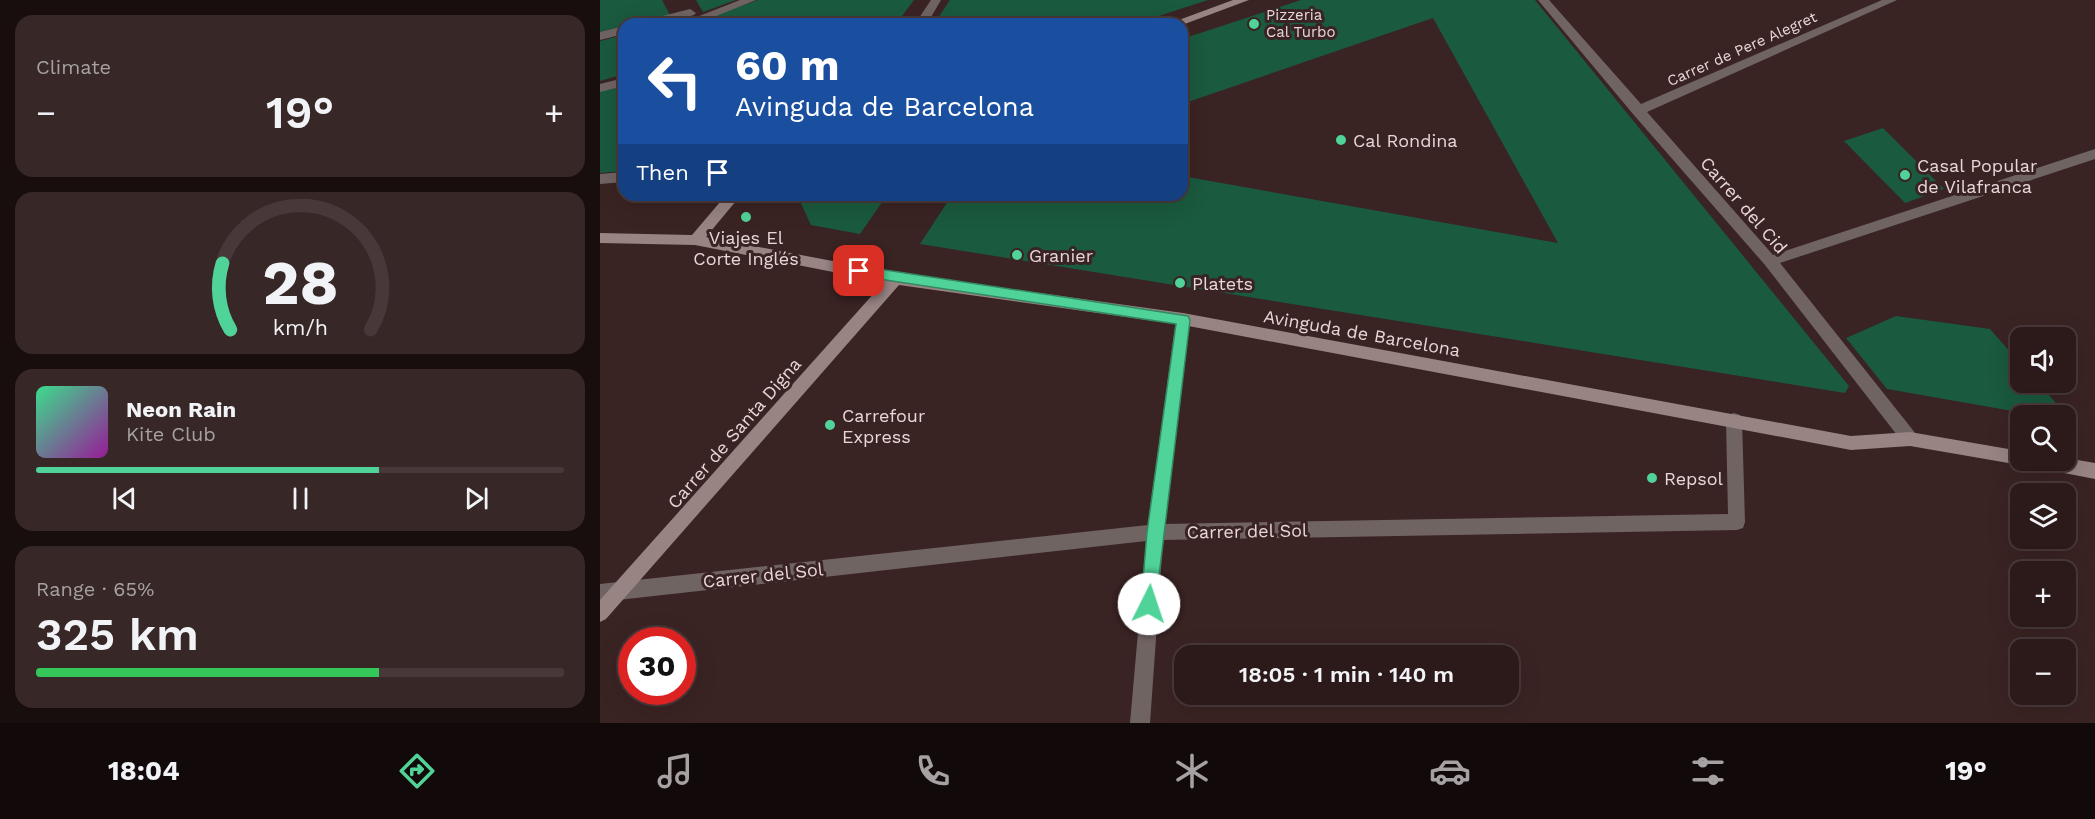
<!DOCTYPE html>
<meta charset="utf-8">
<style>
:root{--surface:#2c1a1a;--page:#382727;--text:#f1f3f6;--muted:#a6a1a2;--line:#483839;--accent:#50d398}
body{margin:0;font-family:"Work Sans",sans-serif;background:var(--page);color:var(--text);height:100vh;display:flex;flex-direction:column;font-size:22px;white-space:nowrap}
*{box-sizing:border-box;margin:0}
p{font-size:20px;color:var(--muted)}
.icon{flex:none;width:33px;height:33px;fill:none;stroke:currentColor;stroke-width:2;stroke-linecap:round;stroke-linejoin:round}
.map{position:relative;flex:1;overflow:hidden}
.panel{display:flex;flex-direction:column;gap:15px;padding:15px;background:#180e0e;width:600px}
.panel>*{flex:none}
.banner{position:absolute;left:18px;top:18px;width:570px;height:183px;border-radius:18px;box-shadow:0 6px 24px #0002,0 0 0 2px var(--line);background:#1a4fa0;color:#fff;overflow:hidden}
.fabs{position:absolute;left:1410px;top:327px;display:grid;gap:12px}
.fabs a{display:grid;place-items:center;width:66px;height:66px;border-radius:12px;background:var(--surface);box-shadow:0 6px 24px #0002,0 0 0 2px var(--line);font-size:30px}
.speed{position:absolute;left:18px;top:627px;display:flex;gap:12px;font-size:30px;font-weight:700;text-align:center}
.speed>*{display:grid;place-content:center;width:78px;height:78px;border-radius:50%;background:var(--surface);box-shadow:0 6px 24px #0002,0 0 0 2px var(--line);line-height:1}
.speed .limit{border:9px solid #d22;background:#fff;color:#111}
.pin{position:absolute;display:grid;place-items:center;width:51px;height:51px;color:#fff;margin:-26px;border-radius:12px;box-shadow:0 3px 9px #0006}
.me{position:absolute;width:66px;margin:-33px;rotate:4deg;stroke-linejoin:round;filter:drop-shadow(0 0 4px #0008)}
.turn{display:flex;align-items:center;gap:21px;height:126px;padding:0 18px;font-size:27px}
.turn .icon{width:78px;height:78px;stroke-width:2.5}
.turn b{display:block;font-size:42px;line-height:51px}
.then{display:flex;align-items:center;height:57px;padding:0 18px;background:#0003;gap:12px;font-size:22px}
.big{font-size:45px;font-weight:600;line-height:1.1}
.panel .widget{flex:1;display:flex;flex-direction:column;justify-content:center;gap:9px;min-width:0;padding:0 21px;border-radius:18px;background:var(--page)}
.panel .dial{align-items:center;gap:0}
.dial svg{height:156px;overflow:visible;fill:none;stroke:var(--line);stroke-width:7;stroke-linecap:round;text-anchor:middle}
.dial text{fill:var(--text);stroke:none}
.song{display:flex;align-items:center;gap:18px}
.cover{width:72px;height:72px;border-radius:9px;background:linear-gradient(135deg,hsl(150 70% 55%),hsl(300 70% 35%))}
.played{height:6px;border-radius:3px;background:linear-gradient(90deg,var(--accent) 65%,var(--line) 65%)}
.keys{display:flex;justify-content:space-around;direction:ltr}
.heat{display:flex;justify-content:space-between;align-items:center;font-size:33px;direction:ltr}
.charge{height:9px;border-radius:4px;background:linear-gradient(90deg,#34c759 65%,var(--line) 0)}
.trip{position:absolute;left:574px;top:645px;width:345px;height:60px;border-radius:18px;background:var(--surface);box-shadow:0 6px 24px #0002,0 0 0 2px var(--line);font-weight:600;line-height:60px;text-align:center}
.dock{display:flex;height:96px;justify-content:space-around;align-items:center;background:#120a0a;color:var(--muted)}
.dock .icon{width:42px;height:42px}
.dock .active{color:var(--accent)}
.dock b{font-size:27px;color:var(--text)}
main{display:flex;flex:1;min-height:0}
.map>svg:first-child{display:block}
.building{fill:#1a5a3e}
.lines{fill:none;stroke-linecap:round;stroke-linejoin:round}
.street{fill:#706463;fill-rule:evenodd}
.secondary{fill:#978483;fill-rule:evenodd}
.route{fill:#50d398;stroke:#348963;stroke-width:1.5}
.poi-dot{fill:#50d398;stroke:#3a2323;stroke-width:2}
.labels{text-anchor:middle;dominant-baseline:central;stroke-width:6;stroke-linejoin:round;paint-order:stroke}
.far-poi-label{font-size:15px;fill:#e7d7d6;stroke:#3a2323;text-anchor:start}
.far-street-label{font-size:15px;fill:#e7d7d6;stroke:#3a2323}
.poi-label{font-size:18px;fill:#e7d7d6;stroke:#3a2323;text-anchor:start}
.street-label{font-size:18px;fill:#e7d7d6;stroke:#3a2323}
</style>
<main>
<section class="panel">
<div class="widget"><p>Climate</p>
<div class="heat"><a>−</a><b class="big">19°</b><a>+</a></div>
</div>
<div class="widget dial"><svg viewBox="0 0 100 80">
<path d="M14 69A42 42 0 1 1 86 69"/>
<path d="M14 69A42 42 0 0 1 10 35" stroke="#50d398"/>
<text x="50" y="56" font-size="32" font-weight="700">28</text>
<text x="50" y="72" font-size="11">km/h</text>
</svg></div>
<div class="widget">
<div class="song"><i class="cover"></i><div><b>Neon Rain</b><p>Kite Club</p></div></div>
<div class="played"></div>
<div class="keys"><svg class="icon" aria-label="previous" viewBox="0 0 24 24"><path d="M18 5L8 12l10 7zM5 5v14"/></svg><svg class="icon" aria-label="pause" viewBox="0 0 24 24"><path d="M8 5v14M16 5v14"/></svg><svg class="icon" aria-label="next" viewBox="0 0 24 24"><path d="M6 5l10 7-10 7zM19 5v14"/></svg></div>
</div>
<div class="widget"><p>Range · 65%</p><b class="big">325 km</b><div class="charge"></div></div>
</section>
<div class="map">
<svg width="1495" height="723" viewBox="0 0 1495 723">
<rect width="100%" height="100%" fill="#3a2323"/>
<g class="building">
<path d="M0 0H62L70 15 0 32Z"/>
<path d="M96 0H136L103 12Z"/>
<path d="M158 0H314L296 24H111L106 18Z"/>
<path d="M350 0H608L534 24H334Z"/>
<path d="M701 0H935L1249 386 1245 393 320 244 352 195H582V176L958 243 833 18 582 104V39Z"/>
<path d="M24 35V74L0 81V41Z"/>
<path d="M24 86V171L0 173V91Z"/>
<path d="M1283 128 1344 189 1305 203 1244 141Z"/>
<path d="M197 195H287L260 234 211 225Z"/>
<path d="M1296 316 1390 329 1420 363V382H1438L1471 421 1466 420V416H1441L1287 389 1246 338Z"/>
</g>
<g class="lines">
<g class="street">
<path d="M140 0H156L99 23H91L89 20Z"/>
<path d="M331 0H341L327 24H315Z"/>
<path d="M938 0H949L1041 104 1282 0H1297L1047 112 1173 255 1495 149V159L1180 263 1316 434 1318 439 1316 444 1310 446 1304 444 1165 265 1033 114Z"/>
<path d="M90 9 96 13 94 15 61 24H41L43 21Z"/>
<path d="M24 26V34L0 40V32Z"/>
<path d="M24 78V86L0 92V84Z"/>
<path d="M24 172V182L0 184V174Z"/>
<path d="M583 313 588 315 590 319 564 524 1128 514 1126 420 1128 415 1134 413 1140 415 1142 420 1145 522 1143 528 1137 530 563 540 550 723H530L546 541 0 602V584L548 525 576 319 578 315Z"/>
</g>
<g class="secondary">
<path d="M633 0H649L582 25 568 24Z"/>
<path d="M126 195H141L106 237 296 273 583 313 1251 436 1310 432 1420 451V460H1466V458L1495 463V479L1433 467 1426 462 1420 465 1310 446 1251 450 583 325 299 285 6 619 0 622V600L284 282 95 245 0 243V233L92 235Z"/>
</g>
</g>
<path class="route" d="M259 266 588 316 590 320 555 609 549 612 544 609 541 604 547 532 576 324 259 276 253 271Z"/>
<g class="poi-dot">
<circle cx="654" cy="24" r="6"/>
<circle cx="741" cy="140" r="6"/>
<circle cx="1305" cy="175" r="6"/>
<circle cx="146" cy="217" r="6"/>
<circle cx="417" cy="255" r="6"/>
<circle cx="580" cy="283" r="6"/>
<circle cx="230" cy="425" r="6"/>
<circle cx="1052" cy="478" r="6"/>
</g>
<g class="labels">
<g class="far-poi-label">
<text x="666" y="15">Pizzeria<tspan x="666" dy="17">Cal Turbo</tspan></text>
</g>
<g class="far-street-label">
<text transform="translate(1142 49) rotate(-24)">Carrer de Pere Alegret</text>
</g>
<g class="poi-label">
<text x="753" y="140">Cal Rondina</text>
<text x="1317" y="165">Casal Popular<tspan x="1317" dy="21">de Vilafranca</tspan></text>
<text x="146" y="237" text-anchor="middle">Viajes El<tspan x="146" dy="21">Corte Inglés</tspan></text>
<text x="429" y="255">Granier</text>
<text x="592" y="283">Platets</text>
<text x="242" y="415">Carrefour<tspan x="242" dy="21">Express</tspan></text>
<text x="1064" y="478">Repsol</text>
</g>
<g class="street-label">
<text transform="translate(1144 205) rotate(49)">Carrer del Cid</text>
<text transform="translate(762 333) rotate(10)">Avinguda de Barcelona</text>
<text transform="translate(134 433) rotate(-49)">Carrer de Santa Digna</text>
<text transform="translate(647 531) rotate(-1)">Carrer del Sol</text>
<text transform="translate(163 575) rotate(-6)">Carrer del Sol</text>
</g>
</g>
</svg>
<div class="fabs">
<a><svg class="icon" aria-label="sound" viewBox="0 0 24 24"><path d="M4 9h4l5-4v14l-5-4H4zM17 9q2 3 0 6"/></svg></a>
<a><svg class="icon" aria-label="search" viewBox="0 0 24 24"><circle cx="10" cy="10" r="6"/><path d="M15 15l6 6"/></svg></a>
<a><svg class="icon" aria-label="layers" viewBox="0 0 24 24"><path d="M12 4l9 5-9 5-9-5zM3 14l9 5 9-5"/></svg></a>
<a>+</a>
<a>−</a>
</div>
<div class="speed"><div class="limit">30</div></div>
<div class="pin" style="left:259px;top:271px;background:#d93025"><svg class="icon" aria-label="arrive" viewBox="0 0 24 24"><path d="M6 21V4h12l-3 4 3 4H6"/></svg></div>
<svg class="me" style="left:549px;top:604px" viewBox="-20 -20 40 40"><circle r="19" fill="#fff"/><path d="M0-13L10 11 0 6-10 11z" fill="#50d398"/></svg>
<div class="trip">18:05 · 1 min · 140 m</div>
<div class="banner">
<div class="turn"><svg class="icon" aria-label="left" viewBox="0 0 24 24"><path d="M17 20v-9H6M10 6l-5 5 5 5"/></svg><div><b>60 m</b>Avinguda de Barcelona</div></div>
<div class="then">Then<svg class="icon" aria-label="arrive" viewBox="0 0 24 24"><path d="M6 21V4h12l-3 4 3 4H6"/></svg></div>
</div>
</div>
</main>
<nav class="dock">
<b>18:04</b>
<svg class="icon active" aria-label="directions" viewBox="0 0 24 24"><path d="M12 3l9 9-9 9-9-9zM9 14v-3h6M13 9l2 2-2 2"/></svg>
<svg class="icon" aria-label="music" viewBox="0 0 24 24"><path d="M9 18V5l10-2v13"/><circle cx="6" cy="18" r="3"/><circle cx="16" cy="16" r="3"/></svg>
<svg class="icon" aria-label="phone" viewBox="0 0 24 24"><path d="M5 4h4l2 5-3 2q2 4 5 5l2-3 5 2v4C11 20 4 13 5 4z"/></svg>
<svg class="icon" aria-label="climate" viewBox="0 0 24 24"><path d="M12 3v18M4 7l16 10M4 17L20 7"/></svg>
<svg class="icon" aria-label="car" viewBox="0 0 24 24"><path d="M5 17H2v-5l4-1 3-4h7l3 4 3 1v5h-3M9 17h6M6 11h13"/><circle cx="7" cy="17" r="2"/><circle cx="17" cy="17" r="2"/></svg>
<svg class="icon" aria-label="filters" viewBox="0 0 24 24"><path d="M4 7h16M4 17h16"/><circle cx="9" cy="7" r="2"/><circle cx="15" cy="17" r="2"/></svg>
<b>19°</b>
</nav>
